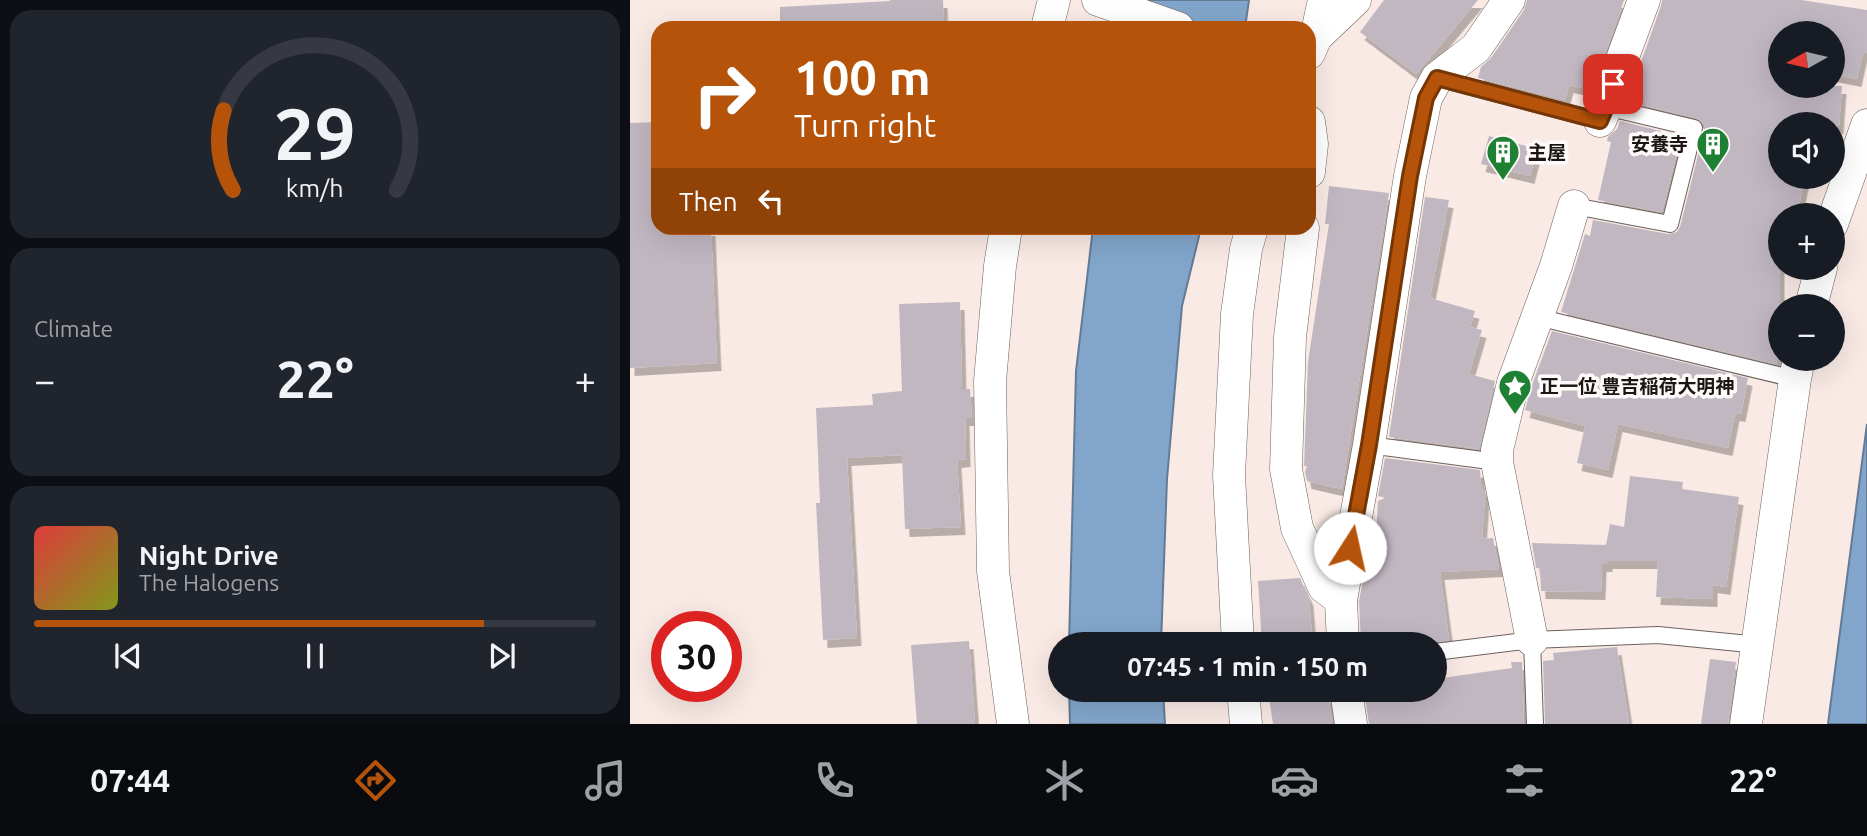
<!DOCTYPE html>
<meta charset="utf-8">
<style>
:root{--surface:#171b24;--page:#20242c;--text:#f1f3f6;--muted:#9ea1a6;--line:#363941;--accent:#b45309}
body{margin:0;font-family:Ubuntu,"Noto Sans JP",sans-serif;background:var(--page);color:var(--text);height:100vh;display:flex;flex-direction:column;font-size:26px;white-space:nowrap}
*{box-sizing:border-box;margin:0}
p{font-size:23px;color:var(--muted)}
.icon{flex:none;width:38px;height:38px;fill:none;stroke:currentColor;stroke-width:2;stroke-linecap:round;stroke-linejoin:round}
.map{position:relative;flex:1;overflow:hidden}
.panel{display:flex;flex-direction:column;gap:10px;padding:10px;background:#0d0f14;width:630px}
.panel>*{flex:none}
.guide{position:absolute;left:21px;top:21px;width:665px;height:214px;border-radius:21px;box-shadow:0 7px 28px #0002;background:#b45309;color:#fff;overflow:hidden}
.needle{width:46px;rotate:262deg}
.fabs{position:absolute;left:1138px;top:21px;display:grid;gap:14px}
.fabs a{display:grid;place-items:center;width:77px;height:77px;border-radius:50%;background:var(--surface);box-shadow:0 7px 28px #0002;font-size:35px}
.speed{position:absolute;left:21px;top:611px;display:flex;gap:14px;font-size:35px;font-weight:700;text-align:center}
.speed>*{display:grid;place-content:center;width:91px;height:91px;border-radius:50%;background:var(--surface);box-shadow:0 7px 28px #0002;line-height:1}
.speed .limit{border:10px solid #d22;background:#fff;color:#111}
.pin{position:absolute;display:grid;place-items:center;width:60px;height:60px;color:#fff;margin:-30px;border-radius:14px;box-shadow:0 4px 10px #0006}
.me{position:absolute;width:77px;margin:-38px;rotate:10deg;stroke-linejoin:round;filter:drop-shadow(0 0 5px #0008)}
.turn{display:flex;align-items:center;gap:24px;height:147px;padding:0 28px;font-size:32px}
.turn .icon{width:91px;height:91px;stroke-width:2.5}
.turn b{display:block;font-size:49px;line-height:60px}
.then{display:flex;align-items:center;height:66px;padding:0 28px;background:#0003;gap:14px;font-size:26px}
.big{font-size:52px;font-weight:700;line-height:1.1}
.panel .widget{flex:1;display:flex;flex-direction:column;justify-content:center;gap:10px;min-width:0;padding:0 24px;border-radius:21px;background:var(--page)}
.panel .dial{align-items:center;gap:0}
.dial svg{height:182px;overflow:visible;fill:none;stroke:var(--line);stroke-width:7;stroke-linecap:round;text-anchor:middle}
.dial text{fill:var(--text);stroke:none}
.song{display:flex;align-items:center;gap:21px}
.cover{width:84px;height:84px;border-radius:10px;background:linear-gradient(135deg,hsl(0 70% 55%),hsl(70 70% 35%))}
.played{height:7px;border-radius:4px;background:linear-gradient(90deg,var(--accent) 80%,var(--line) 80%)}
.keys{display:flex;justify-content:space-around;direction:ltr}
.heat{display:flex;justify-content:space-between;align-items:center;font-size:38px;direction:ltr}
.trip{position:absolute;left:418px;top:632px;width:399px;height:70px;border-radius:35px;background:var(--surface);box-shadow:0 7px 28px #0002;font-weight:700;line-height:70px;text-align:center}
.tabs{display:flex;height:112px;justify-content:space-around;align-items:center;background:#090b0e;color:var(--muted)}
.tabs .icon{width:49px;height:49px}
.tabs .on{color:var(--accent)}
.tabs b{font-size:32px;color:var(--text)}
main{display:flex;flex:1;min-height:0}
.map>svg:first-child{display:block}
.water{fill:#82a6cb;stroke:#637b94;stroke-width:2}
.building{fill:#c1b7c1;filter:url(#shadow)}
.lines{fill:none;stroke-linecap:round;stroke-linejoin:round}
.lane-casing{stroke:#6d615c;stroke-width:18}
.street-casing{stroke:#6d615c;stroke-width:33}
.lane{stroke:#fff;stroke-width:16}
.street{stroke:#fff;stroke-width:32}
.route-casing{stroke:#753606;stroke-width:18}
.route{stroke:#b45309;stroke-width:12}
.labels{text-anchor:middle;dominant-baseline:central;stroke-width:7;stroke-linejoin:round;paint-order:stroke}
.poi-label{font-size:19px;font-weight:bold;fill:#1b1614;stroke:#fdfaf9;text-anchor:start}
</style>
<main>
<section class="panel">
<div class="widget dial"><svg viewBox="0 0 100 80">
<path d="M14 69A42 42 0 1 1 86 69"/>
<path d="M14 69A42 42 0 0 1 10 34" stroke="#b45309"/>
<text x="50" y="56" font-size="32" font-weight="700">29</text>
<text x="50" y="72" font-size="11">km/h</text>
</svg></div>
<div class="widget"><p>Climate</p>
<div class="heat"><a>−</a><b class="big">22°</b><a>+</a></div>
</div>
<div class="widget">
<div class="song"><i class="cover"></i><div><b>Night Drive</b><p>The Halogens</p></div></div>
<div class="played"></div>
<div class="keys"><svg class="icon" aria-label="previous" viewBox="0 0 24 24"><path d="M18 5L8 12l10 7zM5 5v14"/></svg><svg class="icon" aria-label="pause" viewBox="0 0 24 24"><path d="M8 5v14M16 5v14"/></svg><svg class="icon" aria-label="next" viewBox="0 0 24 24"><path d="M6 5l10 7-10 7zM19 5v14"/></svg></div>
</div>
</section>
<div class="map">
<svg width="1237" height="724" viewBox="0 0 1237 724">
<defs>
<filter id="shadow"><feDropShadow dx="4.5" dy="8" stdDeviation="0" flood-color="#0004"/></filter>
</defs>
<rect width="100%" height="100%" fill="#f9eae5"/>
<g class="water">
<path d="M507 0H619L615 28H500Z"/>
<path d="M463 228H571L552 306 537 479 531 644H439L446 371Z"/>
<path d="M1237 424V724H1198Z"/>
<path d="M439 690H533L535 724H440Z"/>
</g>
<g class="building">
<path d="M260 0H313L314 28H150V7L260 1Z"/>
<path d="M754 0H848L786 74 730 32Z"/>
<path d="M897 0H994L962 90 939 85 935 100 848 78 851 67 861 58 894 10Z"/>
<path d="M1032 0H1171L1237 10V53L1233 52 1227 79 1202 74V33H1150V86H1212L1209 126 1150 121V177H1175L1167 215H1150V348L1146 364 931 312 955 234 960 236 963 220 1038 234 1047 232 1050 227 1074 131V124L1066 118 997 101 1031 6Z"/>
<path d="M990 121 1051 136 1032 212 968 200 981 142 977 141 978 137 987 129Z"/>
<path d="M28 122V228H81L87 363 0 368V123Z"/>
<path d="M859 136 907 149 900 176 851 164Z"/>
<path d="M699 186 759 193 712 489 677 481 675 472 677 466H674L678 362 699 224H695Z"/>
<path d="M795 197 819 200 800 298 845 311 840 327 852 330 839 374 865 381 849 449 759 437Z"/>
<path d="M330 302 332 389H340L342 418H335L336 459 327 460 331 527 275 529 272 455 217 458 227 638 193 640 186 503H190L186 408 243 405 242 394 272 391 269 304Z"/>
<path d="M922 331 1118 378 1111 414 1105 413 1098 448 988 424 978 470 947 463 955 426 895 410 901 388Z"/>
<path d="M755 458 850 470 851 485 855 495 852 539 863 538 869 569 810 572 819 640 798 644H731L729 601 738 556 745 555 748 501 756 498 748 496Z"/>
<path d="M1000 476 1053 482 1052 489 1109 497 1096 587 1083 585V599L1026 597 1028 561H978V564H972L971 592 911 591 910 568H906L902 543 976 545 980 524 994 527Z"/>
<path d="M670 578 679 598 682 637 666 638 667 644H632L628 581Z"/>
<path d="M339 641 345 724H287L281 645Z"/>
<path d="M987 647 999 724H915L913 661 924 660 923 653Z"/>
<path d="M1080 659 1106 662 1098 724H1071Z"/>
<path d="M881 662H892L894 724H739L734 690H805V679L882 668Z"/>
<path d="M638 690H691L692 695 698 694 702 724H643Z"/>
</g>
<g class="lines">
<defs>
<g id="lane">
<path d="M807 78 970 121"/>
<path d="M944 206 1040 224 1064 128 976 107"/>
<path d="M907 317 1165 379"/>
<path d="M739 445 867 462"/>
<path d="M902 640 905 724"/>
<path d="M805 652 902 640 1028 635 1129 645"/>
</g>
<g id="street">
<path d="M468 0 548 28"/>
<path d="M417 28 424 0"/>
<path d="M686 37 725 0"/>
<path d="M679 53 686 37 694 0"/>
<path d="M970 121 976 107 991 62 1014 0"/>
<path d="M679 122 682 144 679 172"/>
<path d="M1202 224 1237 125"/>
<path d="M376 228 370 266 360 381 363 571 383 724"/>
<path d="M673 228 660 337 656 469 667 528 694 587 711 600"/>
<path d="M1181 306 1191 268"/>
<path d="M902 640 867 462V450L883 383 926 266 944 206"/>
<path d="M608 644 599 475 607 314 616 249 622 228"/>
<path d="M713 644 711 600 739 445 780 176 796 98 807 78 846 48 879 0"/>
<path d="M613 690 616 724"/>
<path d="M716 690 721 724"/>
<path d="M1116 724 1165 379 1169 359"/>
</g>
</defs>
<use href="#lane" class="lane-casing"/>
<use href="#street" class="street-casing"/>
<use href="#lane" class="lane"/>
<use href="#street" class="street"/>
</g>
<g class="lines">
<defs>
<path id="route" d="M720 548 739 445 780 176 796 98 807 78 970 121 976 107 983 84"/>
</defs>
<use href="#route" class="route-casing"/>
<use href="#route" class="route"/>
</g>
<defs>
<symbol id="building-pin" viewBox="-11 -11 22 30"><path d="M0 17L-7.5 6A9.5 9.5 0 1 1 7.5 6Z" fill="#1e8033" stroke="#fdfaf9"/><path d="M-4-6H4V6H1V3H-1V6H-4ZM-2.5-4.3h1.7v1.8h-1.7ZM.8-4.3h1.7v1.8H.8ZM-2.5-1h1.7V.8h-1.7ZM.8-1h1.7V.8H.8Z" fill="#fff"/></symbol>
<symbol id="sight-pin" viewBox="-11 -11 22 30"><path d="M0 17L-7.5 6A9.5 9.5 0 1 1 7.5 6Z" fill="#1e8033" stroke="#fdfaf9"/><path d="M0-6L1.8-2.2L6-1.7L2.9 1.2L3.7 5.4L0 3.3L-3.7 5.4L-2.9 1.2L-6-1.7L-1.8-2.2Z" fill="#fff"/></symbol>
</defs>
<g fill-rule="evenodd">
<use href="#building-pin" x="1064" y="125" width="38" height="52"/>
<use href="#building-pin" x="854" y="133" width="38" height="52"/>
<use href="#sight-pin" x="866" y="367" width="38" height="52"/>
</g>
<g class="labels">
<g class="poi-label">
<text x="1058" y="144" text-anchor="end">安養寺</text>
<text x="898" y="152">主屋</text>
<text x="910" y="386">正一位 豊吉稲荷大明神</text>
</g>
</g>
</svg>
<div class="fabs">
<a><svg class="needle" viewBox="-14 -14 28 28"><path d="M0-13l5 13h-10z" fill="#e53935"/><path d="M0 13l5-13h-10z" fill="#9ea1a6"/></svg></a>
<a><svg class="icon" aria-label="sound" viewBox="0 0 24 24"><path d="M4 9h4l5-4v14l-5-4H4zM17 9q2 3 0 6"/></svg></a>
<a>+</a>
<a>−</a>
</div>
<div class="speed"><div class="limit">30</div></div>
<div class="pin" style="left:983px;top:84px;background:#d93025"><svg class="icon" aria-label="arrive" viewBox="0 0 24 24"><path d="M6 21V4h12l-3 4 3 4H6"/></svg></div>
<svg class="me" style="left:720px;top:548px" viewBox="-20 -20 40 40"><circle r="19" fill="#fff"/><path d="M0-13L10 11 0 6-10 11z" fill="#b45309"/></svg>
<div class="trip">07:45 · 1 min · 150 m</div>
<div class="guide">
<div class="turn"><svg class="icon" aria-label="right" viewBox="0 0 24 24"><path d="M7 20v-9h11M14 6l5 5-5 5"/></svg><div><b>100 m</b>Turn right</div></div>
<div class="then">Then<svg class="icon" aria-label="left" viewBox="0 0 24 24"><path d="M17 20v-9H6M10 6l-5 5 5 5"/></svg></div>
</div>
</div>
</main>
<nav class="tabs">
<b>07:44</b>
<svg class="icon on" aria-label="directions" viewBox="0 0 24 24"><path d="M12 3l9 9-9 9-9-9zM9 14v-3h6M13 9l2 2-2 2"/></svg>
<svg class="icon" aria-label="music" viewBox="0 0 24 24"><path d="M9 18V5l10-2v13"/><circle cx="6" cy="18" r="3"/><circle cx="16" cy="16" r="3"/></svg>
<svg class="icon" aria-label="phone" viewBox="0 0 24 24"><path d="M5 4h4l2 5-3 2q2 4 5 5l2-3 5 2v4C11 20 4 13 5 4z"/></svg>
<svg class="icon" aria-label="climate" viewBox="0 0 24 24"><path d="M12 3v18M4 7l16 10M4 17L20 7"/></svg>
<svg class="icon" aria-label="car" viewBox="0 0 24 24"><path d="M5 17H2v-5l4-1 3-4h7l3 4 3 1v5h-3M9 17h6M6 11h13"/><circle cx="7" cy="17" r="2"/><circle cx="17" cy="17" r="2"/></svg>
<svg class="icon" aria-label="filters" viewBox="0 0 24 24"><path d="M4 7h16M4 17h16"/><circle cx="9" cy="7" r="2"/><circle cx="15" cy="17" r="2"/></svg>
<b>22°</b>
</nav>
